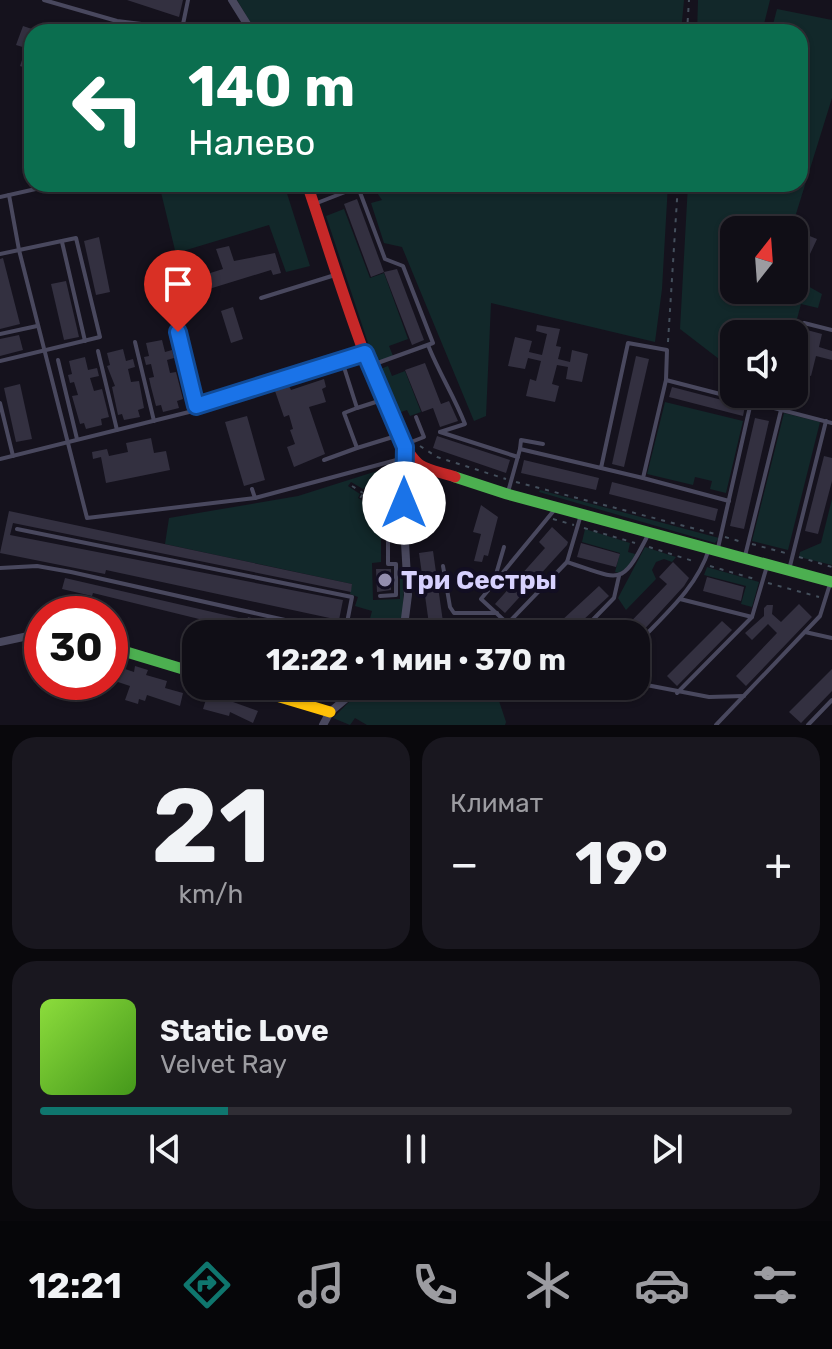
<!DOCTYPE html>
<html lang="ru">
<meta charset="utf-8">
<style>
:root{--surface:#100e16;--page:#19171f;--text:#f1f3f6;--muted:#9c9ca1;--line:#302e35;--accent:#0f766e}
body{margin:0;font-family:Rubik,sans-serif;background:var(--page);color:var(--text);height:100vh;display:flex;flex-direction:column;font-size:30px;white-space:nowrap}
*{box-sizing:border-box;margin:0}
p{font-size:26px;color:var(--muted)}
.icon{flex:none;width:44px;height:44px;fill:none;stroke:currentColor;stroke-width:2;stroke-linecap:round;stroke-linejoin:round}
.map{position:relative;height:725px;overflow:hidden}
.sheet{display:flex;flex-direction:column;gap:12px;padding:12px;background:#09080c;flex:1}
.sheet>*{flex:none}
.top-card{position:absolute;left:24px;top:24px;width:784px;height:168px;border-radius:24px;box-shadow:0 2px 6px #0004,0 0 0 2px var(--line);background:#0b6e4f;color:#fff;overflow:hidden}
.needle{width:52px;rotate:17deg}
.controls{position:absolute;left:720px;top:216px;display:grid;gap:16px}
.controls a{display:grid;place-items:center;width:88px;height:88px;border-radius:16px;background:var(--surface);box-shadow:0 2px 6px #0004,0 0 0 2px var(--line);font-size:40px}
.speed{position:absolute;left:24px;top:596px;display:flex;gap:16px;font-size:40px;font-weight:700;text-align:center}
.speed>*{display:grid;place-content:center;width:104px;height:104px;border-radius:50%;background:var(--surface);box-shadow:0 2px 6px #0004,0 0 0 2px var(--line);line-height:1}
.speed .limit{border:12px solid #d22;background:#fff;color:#111}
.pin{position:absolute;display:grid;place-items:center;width:68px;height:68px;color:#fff;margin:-82px -34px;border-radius:50% 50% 50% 0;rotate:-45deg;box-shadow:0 0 8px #0007}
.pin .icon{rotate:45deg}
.me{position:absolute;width:88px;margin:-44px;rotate:0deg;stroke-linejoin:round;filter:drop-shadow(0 0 6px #0008)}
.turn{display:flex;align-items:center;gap:28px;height:168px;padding:0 32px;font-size:36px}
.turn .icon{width:104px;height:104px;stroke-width:2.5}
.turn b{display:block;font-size:56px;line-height:68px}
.big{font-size:60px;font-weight:700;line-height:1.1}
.sheet .card{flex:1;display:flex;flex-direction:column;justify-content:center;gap:12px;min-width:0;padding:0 28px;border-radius:24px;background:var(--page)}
.sheet .dial{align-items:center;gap:0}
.dial b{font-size:104px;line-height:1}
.song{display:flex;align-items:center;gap:24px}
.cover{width:96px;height:96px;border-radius:12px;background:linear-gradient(135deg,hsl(90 70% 55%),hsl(100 70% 35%))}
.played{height:8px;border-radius:4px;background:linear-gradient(90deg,var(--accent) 25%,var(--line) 25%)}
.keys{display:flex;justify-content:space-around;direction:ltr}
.heat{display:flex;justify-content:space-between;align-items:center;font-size:44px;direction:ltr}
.sheet .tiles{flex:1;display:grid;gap:12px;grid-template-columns:1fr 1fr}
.card:last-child{grid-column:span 2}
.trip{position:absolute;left:182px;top:620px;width:468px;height:80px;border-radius:24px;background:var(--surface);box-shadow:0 2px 6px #0004,0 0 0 2px var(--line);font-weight:700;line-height:80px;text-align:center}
.tabs{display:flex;height:128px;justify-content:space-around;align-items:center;background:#060609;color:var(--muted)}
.tabs .icon{width:56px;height:56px}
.tabs .active{color:var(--accent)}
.tabs b{font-size:36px;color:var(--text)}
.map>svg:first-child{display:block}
.green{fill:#12282a}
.building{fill:#333040}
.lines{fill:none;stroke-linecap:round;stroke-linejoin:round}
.path{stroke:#444f5c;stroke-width:2;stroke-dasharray:4 6;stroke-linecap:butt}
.lane{stroke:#49485e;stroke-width:4}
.street{stroke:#49485e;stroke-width:8}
.fast{stroke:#4caf50;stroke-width:11}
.slow{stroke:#ffc107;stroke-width:11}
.jam{stroke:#c62828;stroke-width:11}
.route-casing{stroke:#114b97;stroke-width:20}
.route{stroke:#1a73e8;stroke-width:14}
.poi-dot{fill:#938eaf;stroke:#120e22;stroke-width:3}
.labels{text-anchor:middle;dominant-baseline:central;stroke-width:8;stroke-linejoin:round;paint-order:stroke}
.poi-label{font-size:26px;font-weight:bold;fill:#d7d1fe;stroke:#120e22;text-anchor:start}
</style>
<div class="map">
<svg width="832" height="725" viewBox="0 0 832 725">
<rect width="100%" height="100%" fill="#15121d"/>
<g class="green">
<path d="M237 0H684L681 32H256Z"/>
<path d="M698 0H770L762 32H697Z"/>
<path d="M777 9 832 20V98L791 230H734V290H794V250L808 255 806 285 822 294 818 308 801 304 793 334H734V363L719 359 680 329 688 184H800V32H771Z"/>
<path d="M159 184H284L310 266 286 272 269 225 183 251 198 305 189 308Z"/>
<path d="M371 184H668L662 289 655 342 491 303 486 416 474 421 402 247 384 243 371 203 382 200Z"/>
<path d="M344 209 370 278 384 273 408 339 389 346 393 356 381 360 373 358 326 216Z"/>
<path d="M388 366 392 376 405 371 421 412 410 416 407 410 395 414 378 370Z"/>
<path d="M665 402 743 421 726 493 710 489 712 481 695 477 693 485 647 474Z"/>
<path d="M784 413 820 422 788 550 752 541Z"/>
<path d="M396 465V477L387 478V512L375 505 381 496 368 488H386L366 486 363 489 351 482 348 486 360 494 358 498 387 515V523L381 533V562L372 563 373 600 400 599V572L404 571 403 621C392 635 367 638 352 629L351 621 368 626 372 611 355 606 358 597 350 594 352 584 165 544 169 518 298 496Z"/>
<path d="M540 490 719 538 715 543 539 492Z"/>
<path d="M832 499V565L799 557 800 552 821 543Z"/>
<path d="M585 529 630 543 628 552 635 554 632 564 619 573 615 572 620 553 582 542Z"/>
<path d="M645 547 676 557 672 562 664 559 656 562 652 570 656 579 626 610 618 598Z"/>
<path d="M707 567 759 582 752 607 741 604 746 586 704 575Z"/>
<path d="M376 686H489L496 692 506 722 505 725H367L355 718 350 725 333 718 358 693Z"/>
</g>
<g class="building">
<path d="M127 0H183L179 17Z"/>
<path d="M23 26 32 29V70L20 66 26 48 16 45Z"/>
<path d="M357 199 384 272 371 277 344 204Z"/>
<path d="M800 232 817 239 810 254 794 247Z"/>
<path d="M99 237 110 292 96 295 84 241Z"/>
<path d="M229 246 234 261 275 253 281 273 273 275 271 270 209 289 204 275 223 269 216 249Z"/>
<path d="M3 258 20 324 0 329V259Z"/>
<path d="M397 269 424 340 412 345 384 272Z"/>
<path d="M66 281 79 337 64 340 51 284Z"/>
<path d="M233 307 243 339 231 343 221 311Z"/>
<path d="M537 325 560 329 556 346 561 347 558 359 570 362 572 350 588 354 582 382 566 379 568 367 557 365 552 384 559 386 555 402 526 396 530 379 536 381 541 361 528 358 525 369 508 366 515 337 532 341 529 352 542 355 547 334 536 331Z"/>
<path d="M807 330 822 334 819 347 832 351V360L816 356 811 376 796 372Z"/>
<path d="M19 335 23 350 0 356V339Z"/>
<path d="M162 340 165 352 172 350 174 358 167 360 170 373 176 372 183 399 177 401 179 408 163 412 161 405 156 406 151 387 149 378 154 377 151 364 146 365 144 357 149 356 146 343Z"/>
<path d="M123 349 126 361 133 359 135 367 128 369 131 382 139 381 144 408 138 410 140 417 124 420 122 414 118 415 112 387 115 386 107 366 110 365 107 353Z"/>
<path d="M636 356 649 359 624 467 612 464Z"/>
<path d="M85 357 88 370 97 368 99 376 90 378 94 391 102 389 109 417 101 419 102 425 86 429 84 423 80 424 72 396 78 395 74 382 70 383 68 375 72 374 69 361Z"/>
<path d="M425 363 441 404 449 401 458 421 440 427 433 408 422 412 405 370Z"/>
<path d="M324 379 326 387 322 389 326 402 309 407 325 454 294 467 287 447 295 444 290 430 293 429 289 415 284 417 275 391 289 386 291 390Z"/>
<path d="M20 384 32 439 16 442 4 388Z"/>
<path d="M672 387 745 406 743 416 669 397Z"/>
<path d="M247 416 265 480 244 486 225 422Z"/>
<path d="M755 418 769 421 744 529 730 526Z"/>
<path d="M437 436 510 460 506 473 433 448Z"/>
<path d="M151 438 154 453 166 451 170 470 106 483 101 457 93 459 92 452 107 449 109 456 128 452 126 443Z"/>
<path d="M824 456 832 458V481L818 534 805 531Z"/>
<path d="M524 460 599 478 596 490 521 473Z"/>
<path d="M612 482 718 509 715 521 609 494Z"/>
<path d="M481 505 498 517 488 556 484 555 482 562 474 561 481 534 473 532Z"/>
<path d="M9 511 352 584 351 592 13 523 10 535 343 600 339 620 106 570 105 574 0 553Z"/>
<path d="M552 527 568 542 567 545 505 613 495 604 545 548 539 542Z"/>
<path d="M581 543 620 554 616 567 577 557Z"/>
<path d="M433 551 443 622 429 624 419 553Z"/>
<path d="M673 562 689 578 684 586 640 634H619L667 584 659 577Z"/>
<path d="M376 569H391V590L377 592Z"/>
<path d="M707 577 744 587 741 601 703 591Z"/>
<path d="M65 578 247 620 248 617 307 634 244 630 93 593 92 596 62 589Z"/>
<path d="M599 586 609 596 568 634H547Z"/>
<path d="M799 604 812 617 746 686 736 676 777 633 768 624 752 640 745 633 764 616V608L767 605H773L772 614 781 622Z"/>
<path d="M722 621 732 630 677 686 667 676Z"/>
<path d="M461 622 509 631V634L459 632Z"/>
<path d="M110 664 134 672 135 666 148 670 146 675 167 681 165 688 183 693 180 706 147 695 145 701 139 699 138 704 125 700 130 686 115 681 116 677 110 675Z"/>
<path d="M832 669V691L801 723 789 712Z"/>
<path d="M208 693 258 711 253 723 230 712 229 716 203 709Z"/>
</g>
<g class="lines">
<g class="path">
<path d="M687 32 689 0"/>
<path d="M668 342 678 184"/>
<path d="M420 446 437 457 506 479"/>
<path d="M516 482 715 534"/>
<path d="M352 486 363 493"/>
<path d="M366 489 378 497 372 506 360 498 368 487 392 489 394 526"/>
<path d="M374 506 386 513"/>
<path d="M553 519 574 525"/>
<path d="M584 528 635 543"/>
<path d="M725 537 742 542"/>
<path d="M752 544 789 554"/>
<path d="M649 547 696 562"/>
<path d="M799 557 832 567"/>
<path d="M710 566 758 580"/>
<path d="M768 583 819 597"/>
</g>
<g class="lane">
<path d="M44 0 117 21 182 29 188 0"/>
<path d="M9 195 19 250 87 518 255 498"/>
<path d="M0 197 58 184"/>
<path d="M317 203 358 187 385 259 403 266 433 343 372 365"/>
<path d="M62 242 85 341"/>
<path d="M0 254 76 238 100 337 0 361"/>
<path d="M261 298 335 275"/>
<path d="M178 332 196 406"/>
<path d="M0 334 37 326"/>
<path d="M135 342 154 421"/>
<path d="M428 345C439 373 454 396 465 424L440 432"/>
<path d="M98 351 117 430"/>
<path d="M365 353 342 361 357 408 344 413 357 448 396 436"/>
<path d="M58 360 77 439"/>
<path d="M794 361 804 323 832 330"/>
<path d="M666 380 751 402 718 548"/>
<path d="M751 402 832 423"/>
<path d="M0 403 13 456"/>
<path d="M357 408 382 400"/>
<path d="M440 432 518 457"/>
<path d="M406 444 424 437 416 417"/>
<path d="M520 449 521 440 543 444"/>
<path d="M0 459 189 412 196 406 342 361"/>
<path d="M324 460 357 448"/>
<path d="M601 468 643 478"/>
<path d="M252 489 255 498 404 458"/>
<path d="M508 492 520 449 601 468 628 343 667 350 666 380 643 478 729 501"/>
<path d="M17 529 352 597 345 633"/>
<path d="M745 556 785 394"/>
<path d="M567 562C622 580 621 588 649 533"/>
<path d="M443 566 450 607 454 613H497"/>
<path d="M0 568 37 566 71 572 348 634"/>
<path d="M789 570 826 421"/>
<path d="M494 581 504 547"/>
<path d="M380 596 396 595V564H388V536H404"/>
<path d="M752 617 767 566"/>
<path d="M509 622 567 562 580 518"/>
<path d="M588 624 597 634"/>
<path d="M431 631 445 634"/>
<path d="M805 632 832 638"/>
<path d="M519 634 481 599 556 508"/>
<path d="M579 634 614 598 619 576"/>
<path d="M636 645C663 616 697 588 709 549"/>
<path d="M636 683 709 697 744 696"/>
<path d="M677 693 752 617 680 599"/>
<path d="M716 725 820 616 830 584"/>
<path d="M808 725 832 700"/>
</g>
<g class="street">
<path d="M232 0 252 32"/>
<path d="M406 519 428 469"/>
<path d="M403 634 408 595 404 525 405 447"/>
<path d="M0 642 42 633"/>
<path d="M323 725 330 712 361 686"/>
</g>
<g class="fast">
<path d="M455 477 507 494 832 582"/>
<path d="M110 647 196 673"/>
</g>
<path class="slow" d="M243 686 330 712"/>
<path class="jam" d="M307 184C325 235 385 439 420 465 428 471 445 473 455 477"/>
</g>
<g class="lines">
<defs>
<path id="route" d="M178 332 196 406 365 353 405 447 404 503"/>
</defs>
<use href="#route" class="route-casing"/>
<use href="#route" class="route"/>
</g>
<circle class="poi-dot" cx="385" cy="580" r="8"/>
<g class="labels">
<g class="poi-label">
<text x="401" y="580">Три Сестры</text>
</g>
</g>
</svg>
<div class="controls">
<a><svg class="needle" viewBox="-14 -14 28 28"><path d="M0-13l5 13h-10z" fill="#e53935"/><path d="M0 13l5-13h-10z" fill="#9c9ca1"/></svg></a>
<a><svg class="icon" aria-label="sound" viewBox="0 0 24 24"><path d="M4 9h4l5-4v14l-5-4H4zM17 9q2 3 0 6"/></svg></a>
</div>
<div class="speed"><div class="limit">30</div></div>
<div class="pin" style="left:178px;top:332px;background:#d93025"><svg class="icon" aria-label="arrive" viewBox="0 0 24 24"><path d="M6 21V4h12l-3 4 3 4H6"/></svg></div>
<svg class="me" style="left:404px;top:503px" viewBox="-20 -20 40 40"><circle r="19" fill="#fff"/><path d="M0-13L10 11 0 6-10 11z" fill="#1a73e8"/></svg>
<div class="trip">12:22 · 1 мин · 370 m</div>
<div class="top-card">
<div class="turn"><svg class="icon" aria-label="left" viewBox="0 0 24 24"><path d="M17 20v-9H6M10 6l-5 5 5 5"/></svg><div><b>140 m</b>Налево</div></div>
</div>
</div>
<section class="sheet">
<div class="tiles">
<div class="card dial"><b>21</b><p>km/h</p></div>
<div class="card"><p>Климат</p>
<div class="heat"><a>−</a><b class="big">19°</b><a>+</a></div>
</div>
<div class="card">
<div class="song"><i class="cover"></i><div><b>Static Love</b><p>Velvet Ray</p></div></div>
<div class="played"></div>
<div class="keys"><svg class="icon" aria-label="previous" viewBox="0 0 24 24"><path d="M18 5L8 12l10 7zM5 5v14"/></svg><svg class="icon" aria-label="pause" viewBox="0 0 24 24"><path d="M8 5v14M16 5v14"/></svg><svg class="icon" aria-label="next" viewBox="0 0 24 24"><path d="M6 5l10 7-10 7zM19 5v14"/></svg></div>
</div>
</div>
</section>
<nav class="tabs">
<b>12:21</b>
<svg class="icon active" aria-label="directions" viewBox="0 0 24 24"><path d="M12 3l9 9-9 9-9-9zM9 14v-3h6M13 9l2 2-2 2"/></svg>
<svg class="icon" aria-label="music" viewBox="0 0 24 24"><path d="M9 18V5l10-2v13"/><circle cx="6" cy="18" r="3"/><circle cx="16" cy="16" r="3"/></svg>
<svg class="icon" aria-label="phone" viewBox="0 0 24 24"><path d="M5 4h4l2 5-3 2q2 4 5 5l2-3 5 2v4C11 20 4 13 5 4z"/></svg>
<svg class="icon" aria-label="climate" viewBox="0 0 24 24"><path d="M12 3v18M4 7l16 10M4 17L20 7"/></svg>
<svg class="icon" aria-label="car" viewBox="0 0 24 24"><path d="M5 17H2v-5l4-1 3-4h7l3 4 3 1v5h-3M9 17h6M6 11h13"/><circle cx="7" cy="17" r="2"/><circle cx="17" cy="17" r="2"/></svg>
<svg class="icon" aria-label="filters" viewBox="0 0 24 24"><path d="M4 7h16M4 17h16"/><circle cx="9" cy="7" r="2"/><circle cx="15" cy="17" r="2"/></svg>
</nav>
